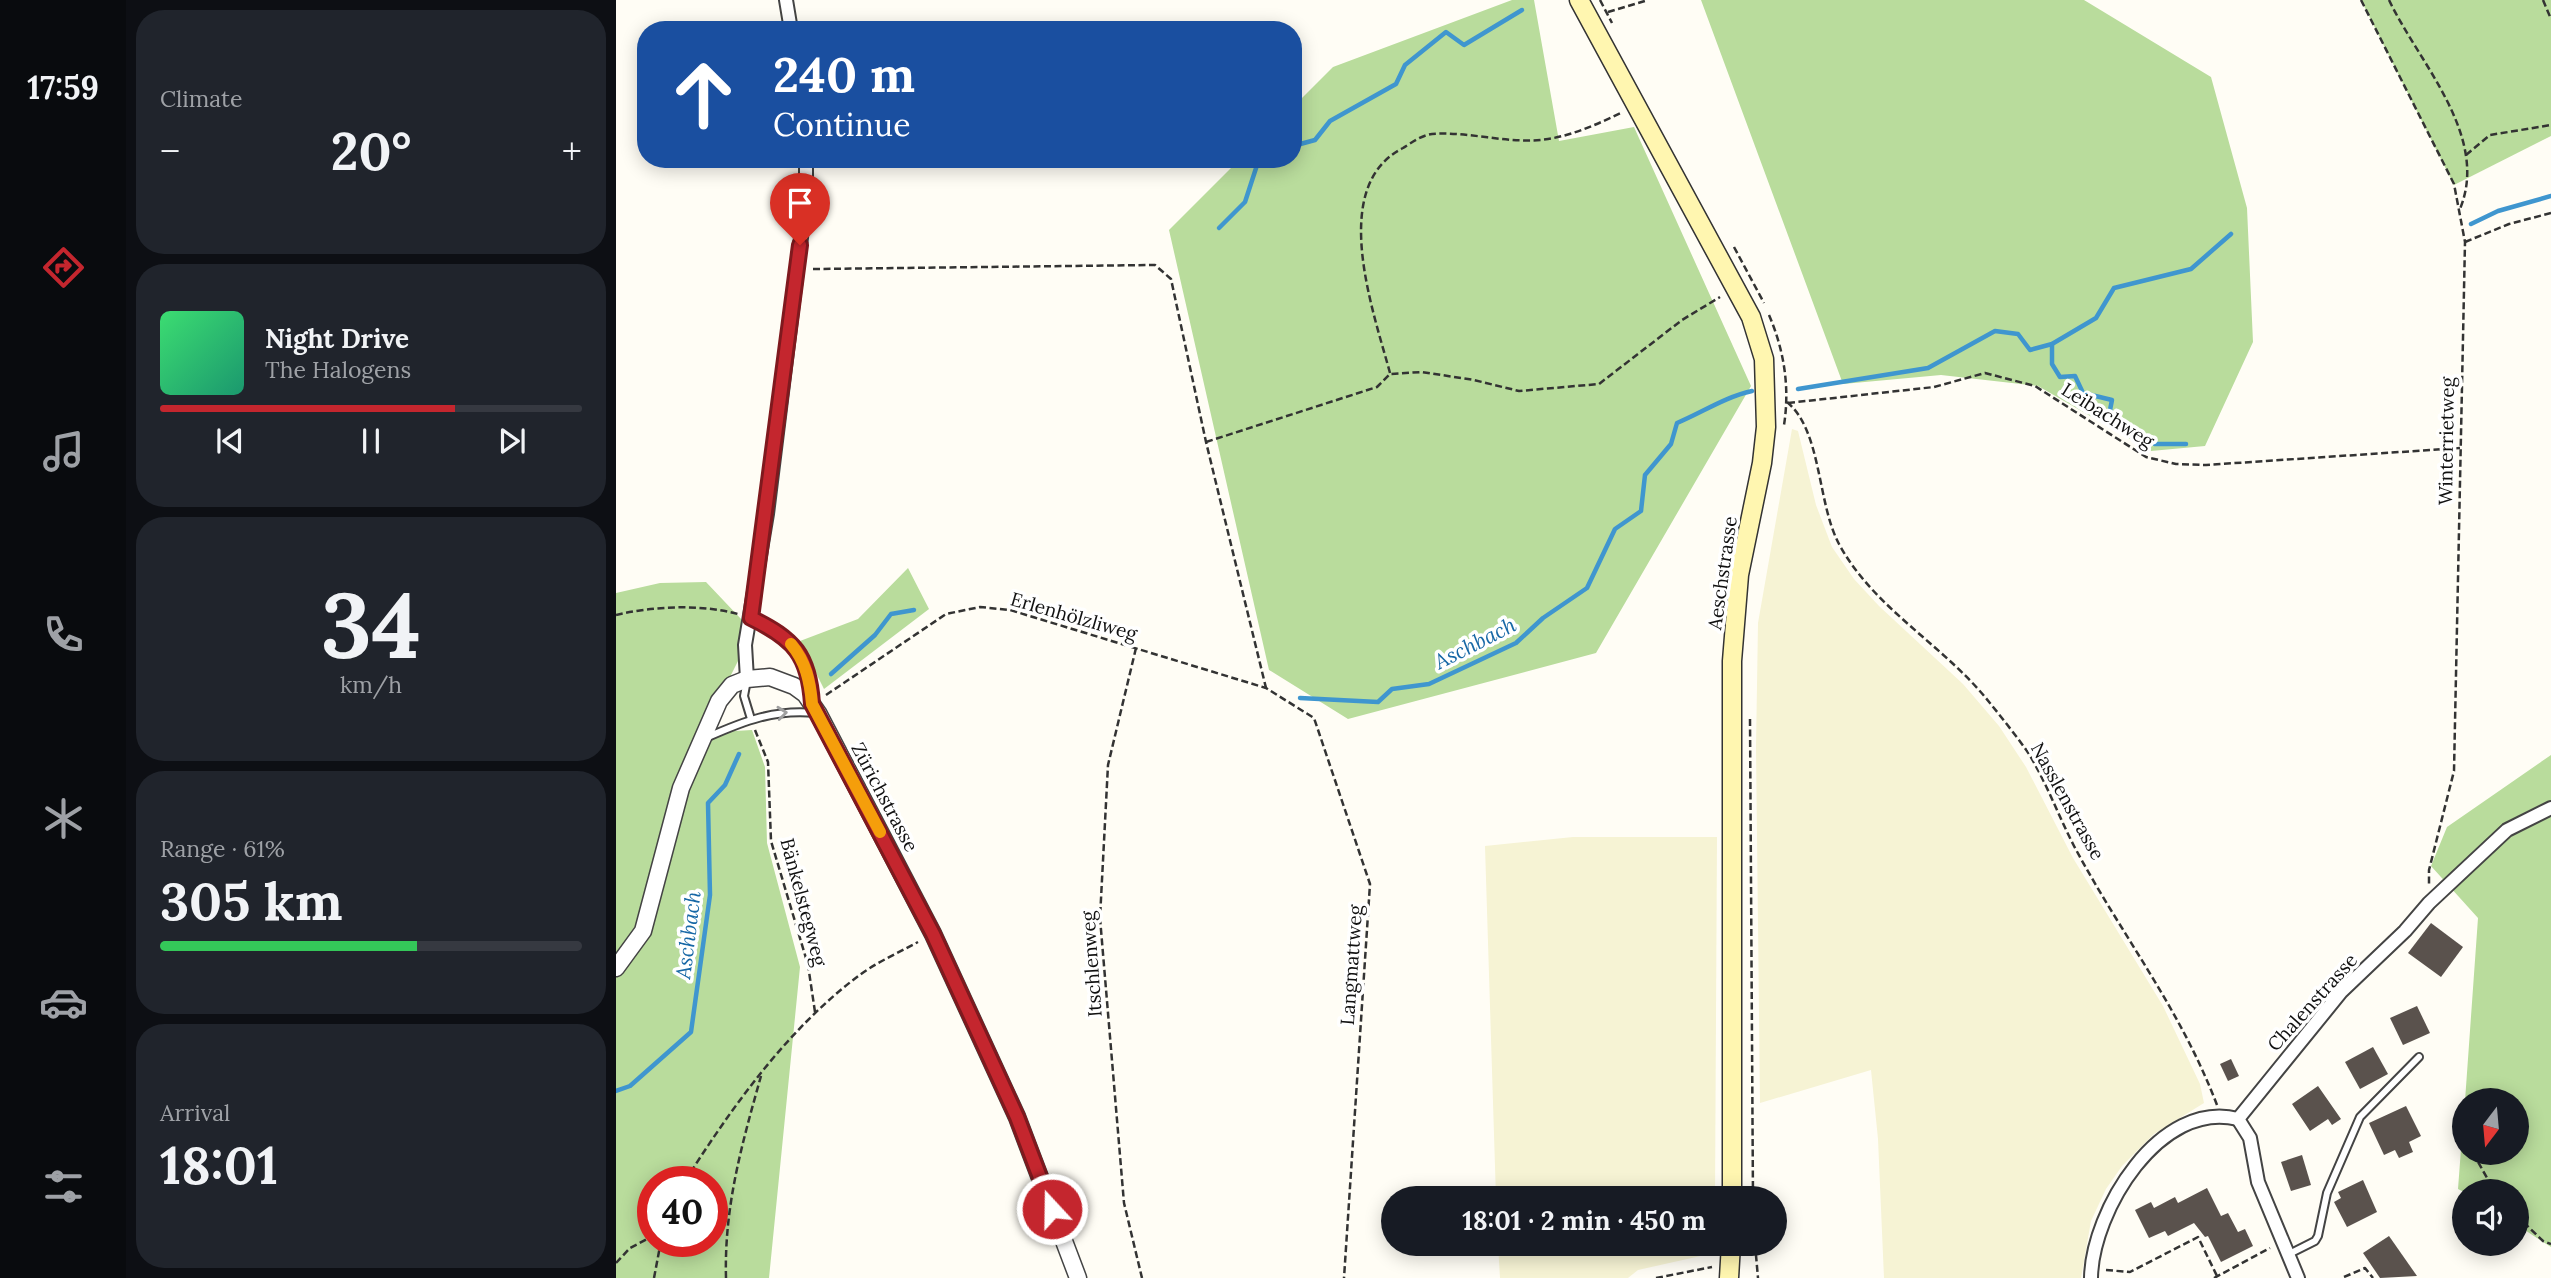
<!DOCTYPE html>
<meta charset="utf-8">
<style>
:root{--surface:#171b24;--page:#20242c;--text:#f1f3f6;--muted:#9ea1a6;--line:#363941;--accent:#c4262e}
body{margin:0;font-family:Lora,serif;background:var(--page);color:var(--text);height:100vh;display:flex;flex-direction:column;font-size:26px;white-space:nowrap}
*{box-sizing:border-box;margin:0}
p{font-size:23px;color:var(--muted)}
.icon{flex:none;width:38px;height:38px;fill:none;stroke:currentColor;stroke-width:2;stroke-linecap:round;stroke-linejoin:round}
.map{position:relative;flex:1;overflow:hidden}
.side{display:flex;flex-direction:column;gap:10px;padding:10px;background:#0d0f14;width:490px}
.side>*{flex:none}
.top-card{position:absolute;left:21px;top:21px;width:665px;height:147px;border-radius:28px;box-shadow:0 4px 18px #0003;background:#1a4fa0;color:#fff;overflow:hidden}
.needle{width:46px;rotate:196deg}
.fabs{position:absolute;left:1836px;top:1088px;display:grid;gap:14px}
.fabs a{display:grid;place-items:center;width:77px;height:77px;border-radius:50%;background:var(--surface);box-shadow:0 4px 18px #0003;font-size:35px}
.speed{position:absolute;left:21px;top:1166px;display:flex;gap:14px;font-size:35px;font-weight:700;text-align:center}
.speed>*{display:grid;place-content:center;width:91px;height:91px;border-radius:50%;background:var(--surface);box-shadow:0 4px 18px #0003;line-height:1}
.speed .limit{border:10px solid #d22;background:#fff;color:#111}
.pin{position:absolute;display:grid;place-items:center;width:60px;height:60px;color:#fff;margin:-72px -30px;border-radius:50% 50% 50% 0;rotate:-45deg;box-shadow:0 0 7px #0007}
.pin .icon{rotate:45deg}
.me{position:absolute;width:77px;margin:-38px;rotate:339deg;stroke-linejoin:round;filter:drop-shadow(0 0 5px #0008)}
.turn{display:flex;align-items:center;gap:24px;height:147px;padding:0 21px;font-size:32px}
.turn .icon{width:91px;height:91px;stroke-width:2.5}
.turn b{display:block;font-size:49px;line-height:60px}
.big{font-size:52px;font-weight:700;line-height:1.1}
.side .card{flex:1;display:flex;flex-direction:column;justify-content:center;gap:10px;min-width:0;padding:0 24px;border-radius:28px;background:var(--page)}
.side .dial{align-items:center;gap:0}
.dial b{font-size:91px;line-height:1}
.song{display:flex;align-items:center;gap:21px}
.cover{width:84px;height:84px;border-radius:10px;background:linear-gradient(135deg,hsl(140 70% 55%),hsl(160 70% 35%))}
.played{height:7px;border-radius:4px;background:linear-gradient(90deg,var(--accent) 70%,var(--line) 70%)}
.keys{display:flex;justify-content:space-around;direction:ltr}
.heat{display:flex;justify-content:space-between;align-items:center;font-size:38px;direction:ltr}
.charge{height:10px;border-radius:5px;background:linear-gradient(90deg,#34c759 61%,var(--line) 0)}
.trip{position:absolute;left:765px;top:1186px;width:406px;height:70px;border-radius:35px;background:var(--surface);box-shadow:0 4px 18px #0003;font-weight:700;line-height:70px;text-align:center}
main{display:flex;flex:1;min-height:0}
.tab-bar{display:flex;flex-direction:column;width:126px;justify-content:space-around;align-items:center;background:#090b0e;color:var(--muted)}
.tab-bar .icon{width:49px;height:49px}
.tab-bar .active{color:var(--accent)}
.tab-bar b{font-size:32px;color:var(--text)}
.map>svg:first-child{display:block}
.farmland{fill:#f6f3d4}
.forest{fill:#b9dc9c;fill-rule:evenodd}
.lines{fill:none;stroke-linecap:round;stroke-linejoin:round}
.stream{stroke:#3f96cf;stroke-width:4.5}
.building{fill:#5a524d}
.service-casing{stroke:#444;stroke-width:10}
.minor-casing{stroke:#444;stroke-width:16}
.tertiary-casing{stroke:#444;stroke-width:19}
.secondary-casing{stroke:#333;stroke-width:21}
.path{stroke:#333;stroke-width:2.5;stroke-dasharray:7 3.5;stroke-linecap:butt}
.service{stroke:#fff;stroke-width:6}
.minor{stroke:#fff;stroke-width:12}
.tertiary{stroke:#fff;stroke-width:16}
.secondary{stroke:#fff6b0;stroke-width:18}
.oneway{stroke:#a0a0a0}
.route-casing{stroke:#7f191e;stroke-width:18}
.route{stroke:#c4262e;stroke-width:12}
.slow{stroke:#f59e0b;stroke-width:12}
.labels{text-anchor:middle;dominant-baseline:central;stroke-width:7;stroke-linejoin:round;paint-order:stroke}
.street-label{font-size:19px;fill:#111;stroke:#fff}
.water-label{font-size:21px;font-style:italic;fill:#1768a6;stroke:#fff}
</style>
<main>
<nav class="tab-bar">
<b>17:59</b>
<svg class="icon active" aria-label="directions" viewBox="0 0 24 24"><path d="M12 3l9 9-9 9-9-9zM9 14v-3h6M13 9l2 2-2 2"/></svg>
<svg class="icon" aria-label="music" viewBox="0 0 24 24"><path d="M9 18V5l10-2v13"/><circle cx="6" cy="18" r="3"/><circle cx="16" cy="16" r="3"/></svg>
<svg class="icon" aria-label="phone" viewBox="0 0 24 24"><path d="M5 4h4l2 5-3 2q2 4 5 5l2-3 5 2v4C11 20 4 13 5 4z"/></svg>
<svg class="icon" aria-label="climate" viewBox="0 0 24 24"><path d="M12 3v18M4 7l16 10M4 17L20 7"/></svg>
<svg class="icon" aria-label="car" viewBox="0 0 24 24"><path d="M5 17H2v-5l4-1 3-4h7l3 4 3 1v5h-3M9 17h6M6 11h13"/><circle cx="7" cy="17" r="2"/><circle cx="17" cy="17" r="2"/></svg>
<svg class="icon" aria-label="filters" viewBox="0 0 24 24"><path d="M4 7h16M4 17h16"/><circle cx="9" cy="7" r="2"/><circle cx="15" cy="17" r="2"/></svg>
</nav>
<section class="side">
<div class="card"><p>Climate</p>
<div class="heat"><a>−</a><b class="big">20°</b><a>+</a></div>
</div>
<div class="card">
<div class="song"><i class="cover"></i><div><b>Night Drive</b><p>The Halogens</p></div></div>
<div class="played"></div>
<div class="keys"><svg class="icon" aria-label="previous" viewBox="0 0 24 24"><path d="M18 5L8 12l10 7zM5 5v14"/></svg><svg class="icon" aria-label="pause" viewBox="0 0 24 24"><path d="M8 5v14M16 5v14"/></svg><svg class="icon" aria-label="next" viewBox="0 0 24 24"><path d="M6 5l10 7-10 7zM19 5v14"/></svg></div>
</div>
<div class="card dial"><b>34</b><p>km/h</p></div>
<div class="card"><p>Range · 61%</p><b class="big">305 km</b><div class="charge"></div></div>
<div class="card"><p>Arrival</p><b class="big">18:01</b></div>
</section>
<div class="map">
<svg width="1935" height="1278" viewBox="0 0 1935 1278">
<rect width="100%" height="100%" fill="#fffdf5"/>
<g class="farmland">
<path d="M1176 429 1182 431 1200 505 1216 547 1238 579 1263 606 1347 684 1383 726 1410 767 1457 858 1547 1006 1584 1084 1588 1103 1538 1134 1506 1166 1490 1189 1475 1221 1465 1278H1268L1262 1139 1255 1070 1144 1103 1140 747 1142 623Z"/>
<path d="M957 837H1101L1099 1199H880L869 846Z"/>
<path d="M882 1244H1098V1253L1022 1270 1012 1278H884Z"/>
</g>
<g class="forest">
<path d="M896 0H918L943 141 1018 127 1135 386 980 653 732 719 653 670 553 230 624 159H677V107L717 67Z"/>
<path d="M1085 0H1468L1595 77 1631 208 1637 342 1589 446 1535 451 1422 386 1325 375 1227 384Z"/>
<path d="M1745 0H1935V136L1838 185Z"/>
<path d="M292 568 313 609 208 689 184 641 242 619Z"/>
<path d="M90 582 126 620 124 657 86 733 136 730 149 767 151 843 184 967 153 1278H0V593L44 583ZM37 1181H96V1241H37Z"/>
<path d="M1935 755V1247L1901 1225 1900 1192H1848L1842 1189 1848 1109V1153H1900V1101H1849L1862 918 1815 866 1831 827Z"/>
</g>
<g class="lines">
<g class="stream">
<path d="M677 146 699 140 714 121 780 84 789 65 830 32 848 45 906 10"/>
<path d="M1855 224 1882 211 1935 196"/>
<path d="M603 228 629 202 643 159"/>
<path d="M1436 344V364L1444 377 1459 376 1467 393 1496 400 1494 410 1501 421 1539 444H1570"/>
<path d="M1182 389 1312 368 1379 331 1402 334 1414 350 1436 344 1480 318 1498 288 1575 269 1615 234"/>
<path d="M215 674 259 635 275 614 298 610"/>
<path d="M684 698 762 702 776 689 813 684 900 643 927 618 971 588 999 529 1025 511 1029 475 1055 444 1061 423C1087 412 1109 397 1136 391"/>
<path d="M0 1091 14 1086 75 1032 94 895 92 803 109 785 123 754"/>
</g>
</g>
<g class="building">
<path d="M1815 923 1847 947 1825 977 1792 953Z"/>
<path d="M1801 1006 1814 1033 1787 1045 1774 1018Z"/>
<path d="M1757 1047 1772 1074 1744 1089 1729 1062Z"/>
<path d="M1615 1059 1623 1076 1612 1081 1604 1064Z"/>
<path d="M1702 1086 1725 1119 1716 1125 1712 1119 1694 1131 1676 1104Z"/>
<path d="M1790 1106 1805 1136 1793 1142 1797 1152 1783 1158 1779 1150 1768 1155 1753 1123Z"/>
<path d="M1686 1155 1695 1185 1675 1191 1665 1162Z"/>
<path d="M1747 1180 1761 1212 1731 1227 1718 1202 1725 1198 1722 1192Z"/>
<path d="M1591 1188 1605 1216 1612 1213 1622 1232 1629 1229 1637 1246 1605 1262 1592 1236 1589 1237 1578 1223 1552 1236 1549 1231 1533 1238 1519 1210 1535 1202 1538 1208 1559 1197 1562 1203Z"/>
<path d="M1773 1236 1801 1276 1764 1278 1747 1253Z"/>
</g>
<g class="lines">
<defs>
<g id="service">
<path d="M135 618C172 636 193 652 195 696"/>
<path d="M131 680 128 696 135 719"/>
<path d="M92 737C128 721 159 709 199 713"/>
<path d="M1671 1255 1699 1241 1702 1236 1711 1193 1744 1117 1803 1057"/>
</g>
<g id="minor">
<path d="M170 0 175 30"/>
<path d="M131 679 129 645 151 514 190 197V159"/>
<path d="M1622 1119 1725 992 1789 931 1813 903 1891 830 1935 808"/>
<path d="M1622 1119 1634 1138 1642 1182 1682 1278"/>
<path d="M1475 1278C1476 1211 1544 1099 1622 1119"/>
</g>
<path id="tertiary" d="M0 968 27 931 65 788 103 701 116 685 131 679 154 677 178 686 189 694 202 713 317 934 401 1117 462 1278"/>
<g id="secondary">
<path d="M963 0 1135 317 1148 359 1150 427 1146 463 1123 575 1116 661V1199"/>
<path d="M1113 1278 1115 1244"/>
</g>
</defs>
<use href="#service" class="service-casing"/>
<use href="#minor" class="minor-casing"/>
<use href="#tertiary" class="tertiary-casing"/>
<use href="#secondary" class="secondary-casing"/>
<g class="path">
<path d="M984 0 996 23"/>
<path d="M1745 0 1838 184 1849 242 1838 771 1813 870V885"/>
<path d="M1773 0C1803 63 1874 136 1844 209"/>
<path d="M1927 0 1935 19"/>
<path d="M992 12 1032 0"/>
<path d="M1850 155 1874 135 1935 125"/>
<path d="M1849 242 1893 224 1935 213"/>
<path d="M1118 247 1148 303"/>
<path d="M197 269 539 265 555 279 590 442 650 688"/>
<path d="M1153 315C1168 350 1174 387 1168 425"/>
<path d="M774 373C757 310 712 186 787 148 795 143 806 135 816 134 854 131 894 145 932 139 958 135 984 123 1007 112"/>
<path d="M1171 402C1206 431 1201 503 1223 544 1257 607 1324 643 1369 697 1383 714 1398 733 1411 751 1430 781 1442 815 1458 846 1506 936 1564 1008 1601 1105"/>
<path d="M1172 403 1318 387 1369 373 1419 386 1530 457 1560 464 1590 465 1844 448"/>
<path d="M590 442 761 387 774 374 806 372 858 380 903 391 983 384 1066 320 1104 297"/>
<path d="M0 615C38 606 84 604 122 614"/>
<path d="M520 648 492 765 484 918 508 1203 526 1278"/>
<path d="M210 695 330 614 364 607 394 610 650 688 698 718 754 884 728 1278"/>
<path d="M1134 719 1137 1199"/>
<path d="M139 730 152 762 155 841 192 965 199 1012"/>
<path d="M1857 1153 1879 1192"/>
<path d="M69 1181C116 1107 171 1030 241 977 259 963 282 953 302 942"/>
<path d="M1900 1215 1927 1241 1935 1244"/>
<path d="M1139 1244 1142 1278"/>
<path d="M0 1263 14 1248 37 1236"/>
<path d="M1490 1270 1514 1272 1582 1237 1601 1276"/>
<path d="M1728 1277 1749 1268 1757 1278"/>
<path d="M38 1278 45 1241"/>
<path d="M110 1278C108 1206 126 1144 145 1076"/>
<path d="M1040 1278 1096 1267"/>
<path d="M1598 1278 1654 1248"/>
</g>
<use href="#service" class="service"/>
<use href="#minor" class="minor"/>
<use href="#tertiary" class="tertiary"/>
<use href="#secondary" class="secondary"/>
</g>
<defs><path id="oneway-chevron" d="M-2-3.5L2.5 0L-2 3.5" fill="none" stroke-width="1.6" stroke-linecap="round" stroke-linejoin="round" transform="scale(1.75)"/></defs>
<use class="oneway" href="#oneway-chevron" transform="translate(166 713) rotate(-6)"/>
<g class="lines">
<defs>
<path id="route" d="M184 245 135 618C178 639 193 655 196 704L317 934 401 1117 436 1209"/>
</defs>
<use href="#route" class="route-casing"/>
<use href="#route" class="route"/>
<path class="slow" d="M175 644C190 662 194 681 196 704L264 832"/>
</g>
<g class="labels">
<g class="street-label">
<text transform="translate(1492 415) rotate(32)">Leibachweg</text>
<text transform="translate(1830 441) rotate(-89)">Winterrietweg</text>
<text transform="translate(1106 573) rotate(-82)">Aeschstrasse</text>
<text transform="translate(458 616) rotate(16)">Erlenhölzliweg</text>
<text transform="translate(269 797) rotate(62)">Zürichstrasse</text>
<text transform="translate(1452 801) rotate(61)">Nasslenstrasse</text>
<text transform="translate(188 902) rotate(75)">Bänkelstegweg</text>
<text transform="translate(475 964) rotate(-94)">Itschlenweg</text>
<text transform="translate(735 965) rotate(-86)">Langmattweg</text>
<text transform="translate(1696 1002) rotate(-48)">Chalenstrasse</text>
</g>
<g class="water-label">
<text transform="translate(859 643) rotate(-27)">Aschbach</text>
<text transform="translate(72 935) rotate(-83)">Aschbach</text>
</g>
</g>
</svg>
<div class="fabs">
<a><svg class="needle" viewBox="-14 -14 28 28"><path d="M0-13l5 13h-10z" fill="#e53935"/><path d="M0 13l5-13h-10z" fill="#9ea1a6"/></svg></a>
<a><svg class="icon" aria-label="sound" viewBox="0 0 24 24"><path d="M4 9h4l5-4v14l-5-4H4zM17 9q2 3 0 6"/></svg></a>
</div>
<div class="speed"><div class="limit">40</div></div>
<div class="pin" style="left:184px;top:245px;background:#d93025"><svg class="icon" aria-label="arrive" viewBox="0 0 24 24"><path d="M6 21V4h12l-3 4 3 4H6"/></svg></div>
<svg class="me" style="left:436px;top:1209px" viewBox="-20 -20 40 40"><circle r="17" fill="#c4262e" stroke="#fff" stroke-width="3"/><path d="M0-11L8 9 0 5-8 9z" fill="#fff"/></svg>
<div class="trip">18:01 · 2 min · 450 m</div>
<div class="top-card">
<div class="turn"><svg class="icon" aria-label="ahead" viewBox="0 0 24 24"><path d="M12 20V5M6 11l6-6 6 6"/></svg><div><b>240 m</b>Continue</div></div>
</div>
</div>
</main>
